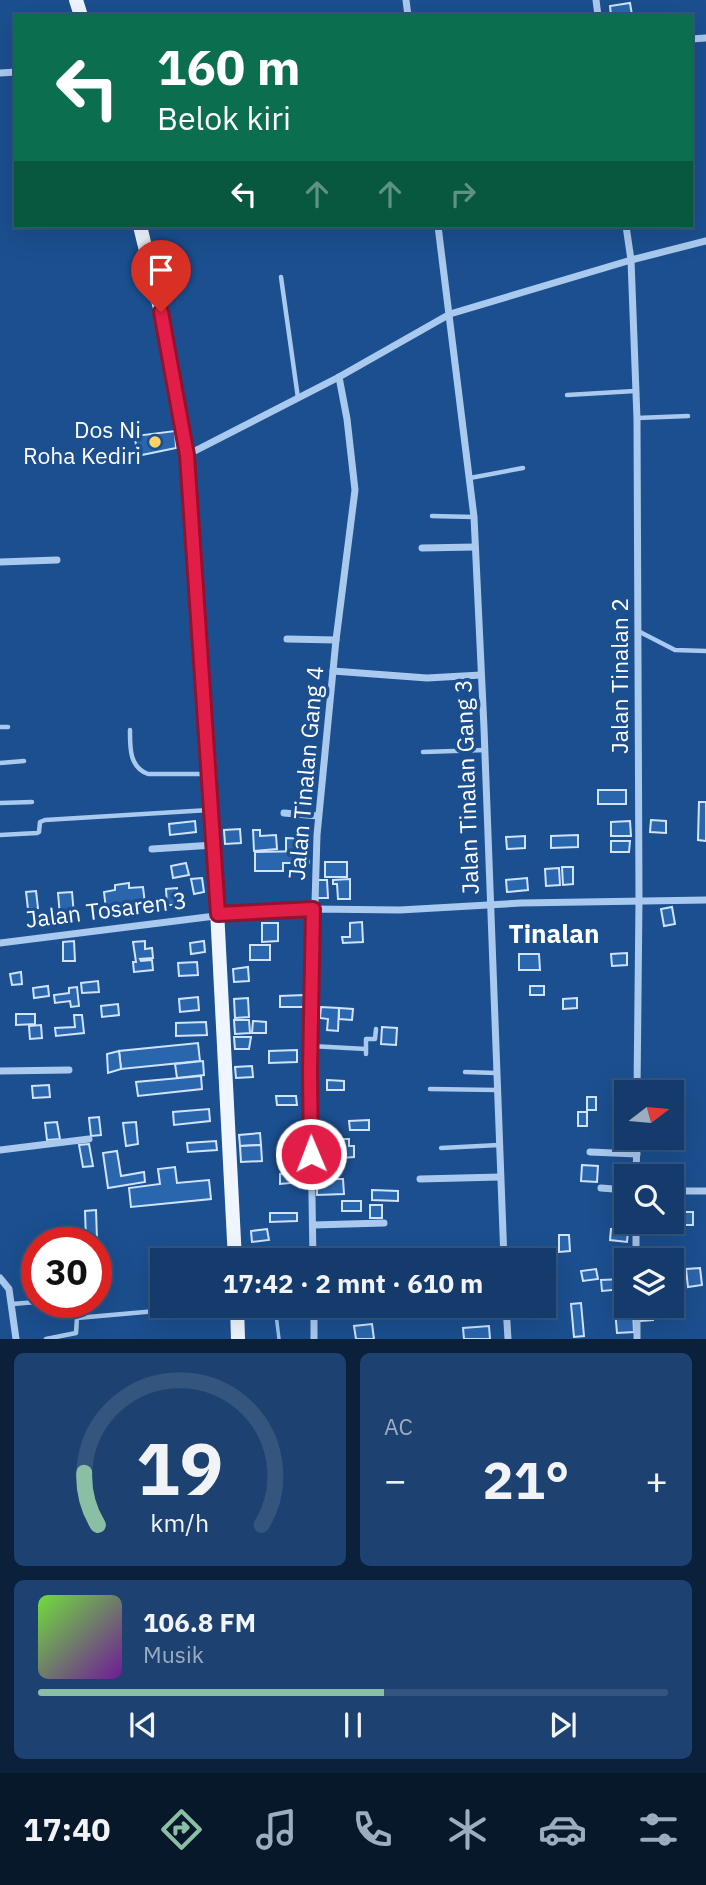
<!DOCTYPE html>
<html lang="id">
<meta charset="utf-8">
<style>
:root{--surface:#143b6b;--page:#1d4271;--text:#f1f3f6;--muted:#9dadc1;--line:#33557e;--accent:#8abfa5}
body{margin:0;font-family:"IBM Plex Sans",sans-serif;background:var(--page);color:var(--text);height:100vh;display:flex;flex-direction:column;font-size:26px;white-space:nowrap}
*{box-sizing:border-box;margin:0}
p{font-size:23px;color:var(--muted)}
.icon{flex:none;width:38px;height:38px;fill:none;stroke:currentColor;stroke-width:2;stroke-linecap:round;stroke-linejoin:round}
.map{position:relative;height:1339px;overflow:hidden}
.side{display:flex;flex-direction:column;gap:14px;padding:14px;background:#0b203b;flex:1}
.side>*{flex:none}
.top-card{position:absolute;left:14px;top:14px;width:679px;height:214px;border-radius:0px;box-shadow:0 7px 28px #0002,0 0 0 2px var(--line);background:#0b6e4f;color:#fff;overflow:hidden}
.needle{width:46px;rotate:74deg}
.controls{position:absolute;left:614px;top:1080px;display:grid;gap:14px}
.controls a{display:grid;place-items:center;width:70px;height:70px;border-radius:0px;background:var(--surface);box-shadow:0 7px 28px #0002,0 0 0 2px var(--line);font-size:35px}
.speed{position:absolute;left:21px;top:1227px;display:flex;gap:14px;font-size:35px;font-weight:700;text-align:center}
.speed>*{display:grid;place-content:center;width:91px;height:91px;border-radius:50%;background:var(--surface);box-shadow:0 7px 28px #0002,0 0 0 2px var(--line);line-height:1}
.speed .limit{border:10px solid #d22;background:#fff;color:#111}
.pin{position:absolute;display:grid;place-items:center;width:60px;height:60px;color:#fff;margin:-72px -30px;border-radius:50% 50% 50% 0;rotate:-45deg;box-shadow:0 0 7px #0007}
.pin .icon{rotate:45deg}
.me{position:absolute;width:77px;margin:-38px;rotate:359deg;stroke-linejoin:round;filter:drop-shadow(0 0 5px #0008)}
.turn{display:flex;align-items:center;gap:24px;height:147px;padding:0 28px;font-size:32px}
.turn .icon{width:91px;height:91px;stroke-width:2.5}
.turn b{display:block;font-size:49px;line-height:60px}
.lanes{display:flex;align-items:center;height:66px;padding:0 28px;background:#0003;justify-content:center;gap:35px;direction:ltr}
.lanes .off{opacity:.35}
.big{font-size:52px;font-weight:700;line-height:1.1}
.side .card{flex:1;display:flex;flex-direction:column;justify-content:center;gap:10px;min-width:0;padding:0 24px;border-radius:10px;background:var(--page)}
.side .dial{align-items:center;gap:0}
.dial svg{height:182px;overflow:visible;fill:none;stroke:var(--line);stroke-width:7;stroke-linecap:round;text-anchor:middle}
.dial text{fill:var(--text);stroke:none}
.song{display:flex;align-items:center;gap:21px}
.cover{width:84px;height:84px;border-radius:10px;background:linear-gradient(135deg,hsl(100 70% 55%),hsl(280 70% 35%))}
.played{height:7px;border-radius:4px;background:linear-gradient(90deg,var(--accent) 55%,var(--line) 55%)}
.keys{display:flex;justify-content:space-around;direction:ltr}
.heat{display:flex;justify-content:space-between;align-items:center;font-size:38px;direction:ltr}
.side .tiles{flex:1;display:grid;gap:14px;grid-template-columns:1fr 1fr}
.card:last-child{grid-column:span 2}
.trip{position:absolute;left:150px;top:1248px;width:406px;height:70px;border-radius:0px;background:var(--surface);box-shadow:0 7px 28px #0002,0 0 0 2px var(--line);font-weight:700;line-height:70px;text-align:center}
.tab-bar{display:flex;height:112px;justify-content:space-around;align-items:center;background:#08182b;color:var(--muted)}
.tab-bar .icon{width:49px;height:49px}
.tab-bar .active{color:var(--accent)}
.tab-bar b{font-size:32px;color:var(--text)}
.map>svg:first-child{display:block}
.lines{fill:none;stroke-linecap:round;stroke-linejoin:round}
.stream{stroke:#9cc4f0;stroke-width:3.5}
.building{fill:#2a66ad;stroke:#cfe3fa;stroke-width:2}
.lane{stroke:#a9c9ee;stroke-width:4.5}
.street{stroke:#a9c9ee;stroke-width:7}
.primary{stroke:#f0f6ff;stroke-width:14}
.route-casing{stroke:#92132f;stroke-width:18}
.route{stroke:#e11d48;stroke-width:12}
.poi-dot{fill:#ffd166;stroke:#1b4f8f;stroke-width:2.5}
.labels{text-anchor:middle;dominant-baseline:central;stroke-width:7;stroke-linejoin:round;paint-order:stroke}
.poi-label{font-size:23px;fill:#fff;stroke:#1b4f8f;text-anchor:end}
.street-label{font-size:23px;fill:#fff;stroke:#1b4f8f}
.quarter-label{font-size:26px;font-weight:bold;fill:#fff;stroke:#1b4f8f}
</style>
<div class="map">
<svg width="706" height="1339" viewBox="0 0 706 1339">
<rect width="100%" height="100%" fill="#1b4f8f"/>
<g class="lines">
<path class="stream" d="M275 1306 279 1339"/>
</g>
<g class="building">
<path d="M630 3 632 15 611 16 610 6Z"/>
<path d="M175 431 176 448 137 456 135 436Z"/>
<rect x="598" y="790" width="28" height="14"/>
<path d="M699 802H706V841L698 840Z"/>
<path d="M651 820 666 821V833L650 832Z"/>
<path d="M195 821 196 832 170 835 169 824Z"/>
<path d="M630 821 631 836H611V822Z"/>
<path d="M240 829 241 843 225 844 224 830Z"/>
<path d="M253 830H260V836L276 835 277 849 254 851Z"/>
<path d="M578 835V847L551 848V836Z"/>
<path d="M525 836V848L507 849 506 837Z"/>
<path d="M286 838 307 839V850H286Z"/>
<path d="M611 841H630L629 852H611Z"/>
<path d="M308 851 309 863H283V871H255V852Z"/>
<rect x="325" y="862" width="22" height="15"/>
<path d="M186 863 189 875 173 878 171 866Z"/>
<path d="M562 867H573V884L563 885Z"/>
<path d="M559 868 560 885 546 886 545 869Z"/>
<path d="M202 878 204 892 194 894 191 879Z"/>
<path d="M527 878 528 890 507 892 506 880Z"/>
<path d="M350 879V899H338L337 884H333V880Z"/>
<path d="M316 880H327L328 898H317Z"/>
<path d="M129 883V888L143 887 145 904 106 909 104 892 115 890V885Z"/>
<path d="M177 888 178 905H167L166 889Z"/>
<path d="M36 891 38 908 28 909 26 892Z"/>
<path d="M72 892 74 915 60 916 58 893Z"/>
<path d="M672 907 675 924 664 926 661 909Z"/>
<path d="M362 922 363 942 343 943 342 937H350V923Z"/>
<path d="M262 923H278V941L262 942Z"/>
<path d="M74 941 75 961H63V942Z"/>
<path d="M145 941V949L152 948 153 958 140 959 141 961 152 960 153 970 134 972 133 962H136L133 942Z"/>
<path d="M204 941 205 952 191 954 190 943Z"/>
<rect x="250" y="945" width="20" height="15"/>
<path d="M627 953V965L612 966 611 954Z"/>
<path d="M519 954H539L540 970H519Z"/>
<path d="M197 962 198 975 179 976 178 963Z"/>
<path d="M248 967 249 981 234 982 233 969Z"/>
<path d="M21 972 22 984 12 985 10 974Z"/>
<path d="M98 981 99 992 82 993 81 983Z"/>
<path d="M48 986 49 996 34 998 33 988Z"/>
<rect x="530" y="986" width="14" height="9"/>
<path d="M77 987 79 1006 71 1007 70 1001 55 1003 54 995 69 993V988Z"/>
<path d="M304 995 305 1007H280V996Z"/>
<path d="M198 997 199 1010 180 1012 179 999Z"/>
<path d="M248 998 249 1017 235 1018 234 999Z"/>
<path d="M577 998V1008L563 1009V999Z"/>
<path d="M118 1004 119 1015 102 1017 101 1006Z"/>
<path d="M321 1007 339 1008 338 1031 327 1030 328 1019 320 1018Z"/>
<path d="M339 1008 353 1009 352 1020 339 1019Z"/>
<path d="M16 1014H35V1024L16 1025Z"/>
<path d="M74 1015H82L84 1033 56 1036 55 1028 75 1027Z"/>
<path d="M234 1020H249L250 1033 235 1034Z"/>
<path d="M253 1021 266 1022V1033H252Z"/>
<path d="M206 1022 207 1035 176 1036V1023Z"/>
<path d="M41 1025 42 1038 30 1039 29 1026Z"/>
<path d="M382 1027 397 1028 396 1045 381 1044Z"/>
<path d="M234 1037H251L249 1049H235Z"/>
<path d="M198 1043 200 1061 121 1069 119 1051Z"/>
<path d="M297 1050V1062L269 1063V1051Z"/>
<path d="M119 1051 121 1069 108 1073 107 1054Z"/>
<path d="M203 1061 204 1075 177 1078 175 1064Z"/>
<path d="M252 1066 253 1077 236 1078 235 1067Z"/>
<path d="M201 1076 202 1089 138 1096 136 1082Z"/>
<path d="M327 1080 344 1081V1090H327Z"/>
<path d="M49 1085 50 1097 33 1098 32 1086Z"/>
<path d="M276 1096H296L297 1105H277Z"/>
<rect x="587" y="1097" width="9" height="13"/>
<rect x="615" y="1102" width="11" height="13"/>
<path d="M209 1109 210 1121 174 1125 173 1112Z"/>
<rect x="578" y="1112" width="9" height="14"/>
<path d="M99 1117 101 1135 91 1136 89 1118Z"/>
<path d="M369 1120V1130H350L349 1121Z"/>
<path d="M57 1122 60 1139 47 1140 45 1123Z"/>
<path d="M136 1122 138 1144 126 1146 123 1123Z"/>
<path d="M260 1133 261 1145 240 1146 239 1135Z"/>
<path d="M334 1139H349V1146H354V1157L329 1159 328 1144H334Z"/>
<path d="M216 1141 217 1150 188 1152 187 1143Z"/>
<path d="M89 1144 93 1166 83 1167 79 1145Z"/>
<path d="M261 1145 262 1161 241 1162 240 1146Z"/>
<path d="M117 1151 121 1176 144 1172 145 1182 108 1188 103 1153Z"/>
<path d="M582 1165 598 1166 597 1182 581 1181Z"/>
<path d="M175 1167 177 1183 209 1180 211 1199 131 1207 129 1188 160 1184 158 1169Z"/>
<path d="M300 1172 301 1182 280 1184V1174Z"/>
<path d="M317 1179H343L344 1194 317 1195Z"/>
<path d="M372 1190 398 1191V1201L372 1200Z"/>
<rect x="342" y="1201" width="19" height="10"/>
<rect x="370" y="1205" width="12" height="13"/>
<path d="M96 1210 97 1239 86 1240 85 1211Z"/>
<rect x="675" y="1212" width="18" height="13"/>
<path d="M270 1213H297V1221L270 1222Z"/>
<path d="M267 1229 269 1240 252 1242 251 1231Z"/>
<path d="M611 1229 628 1231 627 1242 610 1240Z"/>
<path d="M559 1235H569L570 1251 559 1252Z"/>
<path d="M700 1268 702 1285 688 1287 686 1269Z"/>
<path d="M596 1269 598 1279 583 1281 581 1271Z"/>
<path d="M623 1279V1289L602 1291 601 1280Z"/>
<path d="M581 1303 584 1336 574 1337 571 1304Z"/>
<path d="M640 1306H652L653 1320 641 1321Z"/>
<path d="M615 1309H633L634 1332 617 1333Z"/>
<path d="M372 1324 374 1339H356L354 1326Z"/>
<path d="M489 1326 490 1339H464L463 1328Z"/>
</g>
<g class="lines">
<g class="lane">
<path d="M281 277 298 398"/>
<path d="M567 395 635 391"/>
<path d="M637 418 688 416"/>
<path d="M470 478 523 468"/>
<path d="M432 516 474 517"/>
<path d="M638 631 675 650 706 651"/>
<path d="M0 727H8"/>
<path d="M130 730C130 747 129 767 148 774H206"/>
<path d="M423 752 485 750"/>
<path d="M0 763 24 761"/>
<path d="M0 803 32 802"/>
<path d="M0 835 37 833 39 832 40 822 45 820 209 810"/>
<path d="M311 1046 366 1049"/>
<path d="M366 1054V1039H375L376 1029"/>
<path d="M465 1072 496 1073"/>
<path d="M430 1089 497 1090"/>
<path d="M441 1148 499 1145"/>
<path d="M12 1304 37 1302"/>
<path d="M46 1339 76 1333 77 1318 213 1306"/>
</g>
<g class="street">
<path d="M406 0 408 16"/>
<path d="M596 0 598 16"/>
<path d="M691 39 706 38"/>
<path d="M0 73 16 72"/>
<path d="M438 226 474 517 484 728 504 1260"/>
<path d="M626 226 631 260 637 419 639 900 637 1092"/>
<path d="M187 455 339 377 450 314 631 260 706 241"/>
<path d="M422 548 475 547"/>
<path d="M0 562 57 560"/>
<path d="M287 639 336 640"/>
<path d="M333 671 427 678 481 675"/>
<path d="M284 813 318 816"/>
<path d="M152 849 214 845"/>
<path d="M0 943 255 911 313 909 400 910 521 903 706 900"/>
<path d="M0 1071 69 1070"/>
<path d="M0 1150 89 1139"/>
<path d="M590 1152 637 1154"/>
<path d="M636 1176 637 1138"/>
<path d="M420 1179 500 1177"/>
<path d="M601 1188 626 1190"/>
<path d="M672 1191H706"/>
<path d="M636 1222V1260"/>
<path d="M313 1225 384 1223"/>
<path d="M313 1260 310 1072 317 835 336 640 355 490 347 419 339 377"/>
<path d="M0 1278 9 1289 16 1339"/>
<path d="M314 1306V1339"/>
<path d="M506 1306 508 1339"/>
<path d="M637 1306V1339"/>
</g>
<g class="primary">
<path d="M76 0 81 16"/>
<path d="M140 226 166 333 187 455 210 774 235 1260"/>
<path d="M237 1306 238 1339"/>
</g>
</g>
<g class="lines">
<defs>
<path id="route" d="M161 312 187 455 218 914 313 909 310 1072 311 1154"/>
</defs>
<use href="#route" class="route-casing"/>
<use href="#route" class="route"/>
</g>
<circle class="poi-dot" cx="155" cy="442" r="7"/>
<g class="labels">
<g class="poi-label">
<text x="141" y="429">Dos Ni<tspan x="141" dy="26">Roha Kediri</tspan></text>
</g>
<g class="street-label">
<text transform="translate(619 676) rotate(-90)">Jalan Tinalan 2</text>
<text transform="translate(305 773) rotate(-85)">Jalan Tinalan Gang 4</text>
<text transform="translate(466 787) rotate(-92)">Jalan Tinalan Gang 3</text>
<text transform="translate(106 909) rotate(-7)">Jalan Tosaren 3</text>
</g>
<g class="quarter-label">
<text x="554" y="933">Tinalan</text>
</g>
</g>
</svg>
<div class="controls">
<a><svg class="needle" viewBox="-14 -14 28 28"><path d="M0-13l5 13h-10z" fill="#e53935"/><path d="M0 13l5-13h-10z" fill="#9dadc1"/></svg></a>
<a><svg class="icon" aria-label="search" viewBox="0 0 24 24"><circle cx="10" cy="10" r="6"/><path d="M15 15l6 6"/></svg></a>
<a><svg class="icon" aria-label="layers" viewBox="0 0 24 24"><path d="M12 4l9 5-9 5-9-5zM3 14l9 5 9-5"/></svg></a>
</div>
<div class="speed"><div class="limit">30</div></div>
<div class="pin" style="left:161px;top:312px;background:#d93025"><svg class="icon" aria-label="arrive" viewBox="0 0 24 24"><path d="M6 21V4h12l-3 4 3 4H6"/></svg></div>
<svg class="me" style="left:311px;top:1154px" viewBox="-20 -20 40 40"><circle r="17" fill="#e11d48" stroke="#fff" stroke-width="3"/><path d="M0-11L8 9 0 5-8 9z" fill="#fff"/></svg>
<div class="trip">17:42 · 2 mnt · 610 m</div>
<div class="top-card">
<div class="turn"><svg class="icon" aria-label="left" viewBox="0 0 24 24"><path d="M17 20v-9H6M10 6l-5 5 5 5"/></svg><div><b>160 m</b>Belok kiri</div></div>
<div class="lanes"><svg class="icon" aria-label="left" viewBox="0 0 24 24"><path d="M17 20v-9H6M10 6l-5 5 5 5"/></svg><svg class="icon off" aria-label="ahead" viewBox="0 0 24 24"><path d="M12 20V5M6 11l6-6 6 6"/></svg><svg class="icon off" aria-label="ahead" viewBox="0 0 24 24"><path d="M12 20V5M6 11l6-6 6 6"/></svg><svg class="icon off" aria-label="right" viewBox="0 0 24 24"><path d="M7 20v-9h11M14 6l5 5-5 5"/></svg></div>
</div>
</div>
<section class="side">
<div class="tiles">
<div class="card dial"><svg viewBox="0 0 100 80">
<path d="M14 69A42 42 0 1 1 86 69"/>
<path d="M14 69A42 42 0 0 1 8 46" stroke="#8abfa5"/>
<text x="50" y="56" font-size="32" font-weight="700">19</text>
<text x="50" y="72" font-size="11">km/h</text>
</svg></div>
<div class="card"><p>AC</p>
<div class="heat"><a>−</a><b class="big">21°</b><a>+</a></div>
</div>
<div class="card">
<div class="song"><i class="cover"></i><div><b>106.8 FM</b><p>Musik</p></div></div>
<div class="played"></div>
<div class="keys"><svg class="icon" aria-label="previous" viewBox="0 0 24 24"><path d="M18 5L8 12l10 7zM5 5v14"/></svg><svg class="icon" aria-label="pause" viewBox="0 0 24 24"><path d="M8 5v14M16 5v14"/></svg><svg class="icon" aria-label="next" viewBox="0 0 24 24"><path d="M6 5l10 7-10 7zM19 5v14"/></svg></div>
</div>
</div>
</section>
<nav class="tab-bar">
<b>17:40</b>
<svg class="icon active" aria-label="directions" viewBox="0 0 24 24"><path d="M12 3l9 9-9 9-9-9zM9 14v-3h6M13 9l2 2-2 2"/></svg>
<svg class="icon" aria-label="music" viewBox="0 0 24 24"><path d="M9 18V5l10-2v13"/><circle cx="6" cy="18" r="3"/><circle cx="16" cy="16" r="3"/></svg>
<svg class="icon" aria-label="phone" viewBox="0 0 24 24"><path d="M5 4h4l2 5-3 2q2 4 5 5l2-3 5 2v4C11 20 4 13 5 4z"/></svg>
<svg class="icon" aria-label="climate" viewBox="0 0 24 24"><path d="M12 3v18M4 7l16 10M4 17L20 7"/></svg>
<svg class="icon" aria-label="car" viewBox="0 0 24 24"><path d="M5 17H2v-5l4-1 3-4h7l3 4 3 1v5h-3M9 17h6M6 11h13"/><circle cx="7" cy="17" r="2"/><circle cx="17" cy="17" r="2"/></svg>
<svg class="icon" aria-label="filters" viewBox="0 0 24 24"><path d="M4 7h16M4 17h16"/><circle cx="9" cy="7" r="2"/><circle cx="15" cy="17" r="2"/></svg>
</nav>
